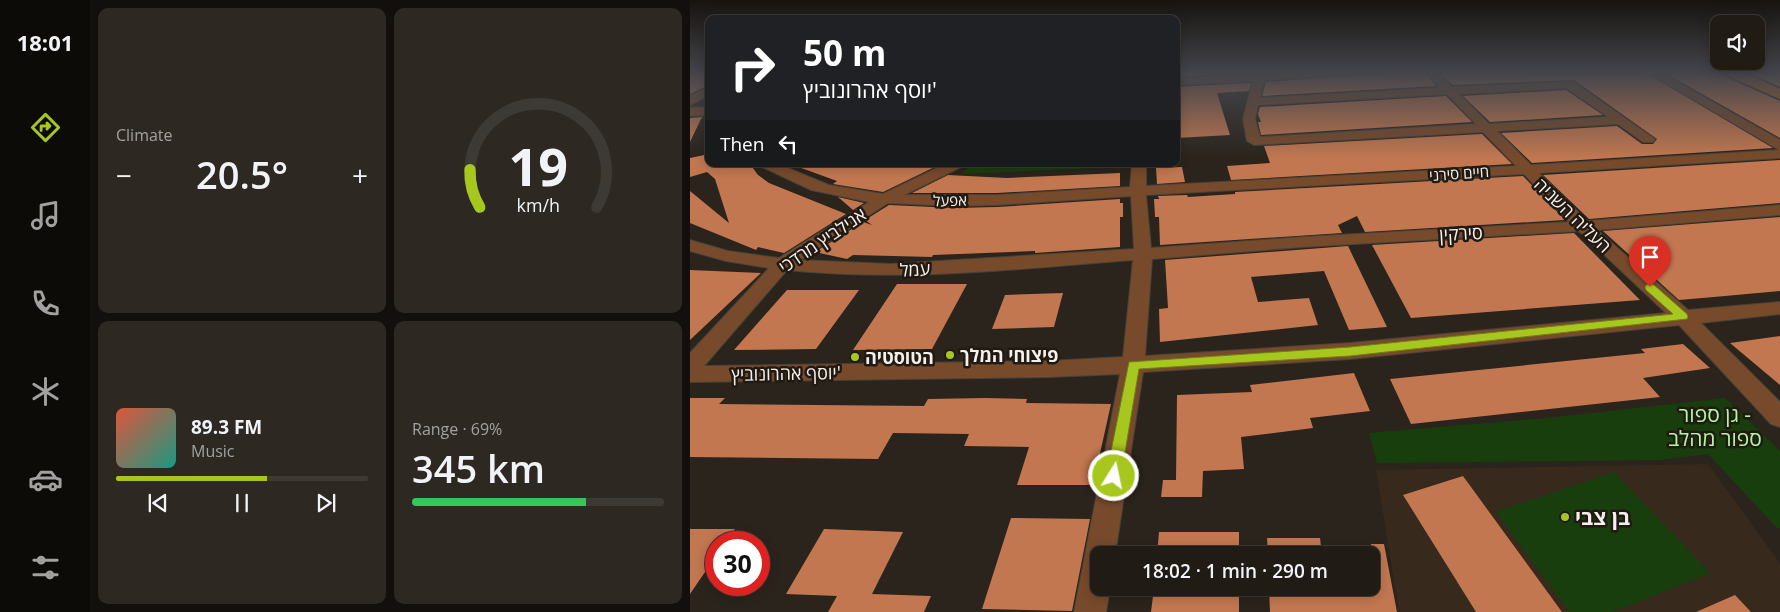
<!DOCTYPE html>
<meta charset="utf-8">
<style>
:root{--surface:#201b15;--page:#2d2822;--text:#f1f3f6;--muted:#a2a1a0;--line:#3d3934;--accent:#a8c71e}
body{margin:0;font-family:"Open Sans","Noto Sans Hebrew",sans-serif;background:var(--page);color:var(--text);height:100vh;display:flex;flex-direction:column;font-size:19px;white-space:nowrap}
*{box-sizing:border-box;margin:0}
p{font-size:16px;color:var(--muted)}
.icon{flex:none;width:28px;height:28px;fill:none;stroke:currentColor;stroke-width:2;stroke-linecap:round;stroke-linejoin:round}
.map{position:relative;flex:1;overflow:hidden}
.drawer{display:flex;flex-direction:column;gap:8px;padding:8px;background:#120f0c;width:600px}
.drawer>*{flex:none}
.banner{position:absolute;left:15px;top:15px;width:475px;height:152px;border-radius:10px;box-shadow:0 2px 12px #0003,0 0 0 1px var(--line);background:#202124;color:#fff;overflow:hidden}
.fabs{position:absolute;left:1020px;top:15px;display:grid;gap:10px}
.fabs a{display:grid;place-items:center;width:55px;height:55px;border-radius:10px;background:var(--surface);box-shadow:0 2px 12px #0003,0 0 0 1px var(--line);font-size:25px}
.speed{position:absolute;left:15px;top:531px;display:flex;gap:10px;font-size:25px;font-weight:700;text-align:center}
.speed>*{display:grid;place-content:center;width:65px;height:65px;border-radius:50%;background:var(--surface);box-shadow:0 2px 12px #0003,0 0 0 1px var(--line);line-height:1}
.speed .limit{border:8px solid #d22;background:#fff;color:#111}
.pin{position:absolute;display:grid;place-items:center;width:42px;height:42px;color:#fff;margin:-51px -21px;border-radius:50% 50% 50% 0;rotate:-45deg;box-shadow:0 0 5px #0007}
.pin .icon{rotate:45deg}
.me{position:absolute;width:55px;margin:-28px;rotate:10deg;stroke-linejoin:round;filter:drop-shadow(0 0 4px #0008)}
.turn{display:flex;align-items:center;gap:18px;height:105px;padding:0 15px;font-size:22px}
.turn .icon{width:65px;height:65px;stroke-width:2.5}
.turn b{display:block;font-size:35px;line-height:42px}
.then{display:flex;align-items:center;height:48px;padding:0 15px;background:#0003;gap:10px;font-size:19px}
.big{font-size:38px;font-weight:600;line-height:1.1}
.drawer .card{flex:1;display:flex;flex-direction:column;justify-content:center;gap:8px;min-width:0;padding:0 18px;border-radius:10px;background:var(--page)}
.drawer .dial{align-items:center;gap:0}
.dial svg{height:130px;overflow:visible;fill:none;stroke:var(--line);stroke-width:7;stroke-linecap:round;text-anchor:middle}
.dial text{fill:var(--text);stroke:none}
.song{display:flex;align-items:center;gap:15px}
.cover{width:60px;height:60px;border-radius:8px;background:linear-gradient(135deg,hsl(10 70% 55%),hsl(170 70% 35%))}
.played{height:5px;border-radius:2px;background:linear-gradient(90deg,var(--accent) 60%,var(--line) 60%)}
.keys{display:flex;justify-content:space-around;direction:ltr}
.heat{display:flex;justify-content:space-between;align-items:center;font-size:28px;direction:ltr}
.charge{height:8px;border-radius:4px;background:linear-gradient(90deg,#34c759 69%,var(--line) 0)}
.drawer .tiles{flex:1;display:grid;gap:8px;grid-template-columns:repeat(2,1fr)}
.trip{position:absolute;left:400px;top:546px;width:290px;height:50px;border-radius:10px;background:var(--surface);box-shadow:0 2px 12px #0003,0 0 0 1px var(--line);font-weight:600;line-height:50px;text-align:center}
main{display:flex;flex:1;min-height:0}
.tab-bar{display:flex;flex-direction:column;width:90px;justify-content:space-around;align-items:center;background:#0d0b08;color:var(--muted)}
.tab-bar .icon{width:35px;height:35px}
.tab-bar .on{color:var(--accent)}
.tab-bar b{font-size:22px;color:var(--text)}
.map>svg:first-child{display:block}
.education{fill:#37291c}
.green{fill:#193e0e}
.building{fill:#c27750}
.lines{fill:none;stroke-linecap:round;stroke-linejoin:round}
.minor-casing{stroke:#464139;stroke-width:2}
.major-casing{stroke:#464139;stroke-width:2}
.minor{fill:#774a2b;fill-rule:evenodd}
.major{fill:#c76a1f;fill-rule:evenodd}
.route{fill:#a8c71e;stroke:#6d8114}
.poi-dot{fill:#a8c71e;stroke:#201a13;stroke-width:2}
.labels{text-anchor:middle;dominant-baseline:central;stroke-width:5;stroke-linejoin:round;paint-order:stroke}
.far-street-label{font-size:15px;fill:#f5f0eb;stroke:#201a13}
.street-label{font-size:18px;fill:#f5f0eb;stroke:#201a13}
.poi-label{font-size:18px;font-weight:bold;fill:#f5f0eb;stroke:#201a13;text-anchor:start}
.near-park-label{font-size:21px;fill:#aff79c;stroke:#201a13}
.near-poi-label{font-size:21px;font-weight:bold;fill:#f5f0eb;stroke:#201a13;text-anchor:start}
</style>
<main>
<nav class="tab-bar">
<b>18:01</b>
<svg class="icon on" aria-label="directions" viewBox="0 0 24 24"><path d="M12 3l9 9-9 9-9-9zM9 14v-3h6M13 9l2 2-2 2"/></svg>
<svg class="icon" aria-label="music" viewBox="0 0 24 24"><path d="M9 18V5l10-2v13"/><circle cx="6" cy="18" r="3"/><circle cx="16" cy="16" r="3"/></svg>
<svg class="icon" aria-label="phone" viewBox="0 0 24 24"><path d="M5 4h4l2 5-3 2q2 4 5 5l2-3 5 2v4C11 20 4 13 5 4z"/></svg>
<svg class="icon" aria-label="climate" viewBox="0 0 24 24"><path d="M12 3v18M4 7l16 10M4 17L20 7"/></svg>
<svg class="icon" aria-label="car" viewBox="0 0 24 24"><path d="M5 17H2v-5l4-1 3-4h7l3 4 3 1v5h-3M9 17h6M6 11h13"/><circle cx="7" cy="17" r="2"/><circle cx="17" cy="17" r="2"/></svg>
<svg class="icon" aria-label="filters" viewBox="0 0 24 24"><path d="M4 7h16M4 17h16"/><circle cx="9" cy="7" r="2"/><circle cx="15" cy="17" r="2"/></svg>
</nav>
<section class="drawer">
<div class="tiles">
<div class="card"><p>Climate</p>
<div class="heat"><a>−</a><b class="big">20.5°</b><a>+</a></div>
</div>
<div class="card dial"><svg viewBox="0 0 100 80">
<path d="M14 69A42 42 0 1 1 86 69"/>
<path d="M14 69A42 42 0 0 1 8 46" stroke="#a8c71e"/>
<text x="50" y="56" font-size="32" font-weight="700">19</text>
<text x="50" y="72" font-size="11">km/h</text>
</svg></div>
<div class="card">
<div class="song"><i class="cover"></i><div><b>89.3 FM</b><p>Music</p></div></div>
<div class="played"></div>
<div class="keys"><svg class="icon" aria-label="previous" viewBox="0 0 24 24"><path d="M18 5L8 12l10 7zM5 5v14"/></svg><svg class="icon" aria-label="pause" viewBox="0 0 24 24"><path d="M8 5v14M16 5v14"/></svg><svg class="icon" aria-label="next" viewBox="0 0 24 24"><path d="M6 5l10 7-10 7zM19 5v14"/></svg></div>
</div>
<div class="card"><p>Range · 69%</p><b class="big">345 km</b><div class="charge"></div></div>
</div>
</section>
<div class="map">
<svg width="1090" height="612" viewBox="0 0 1090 612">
<rect width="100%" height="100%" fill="#2a241c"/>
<path class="education" d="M1018 464 1090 563V612H709L686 470Z"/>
<g class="green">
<path d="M283 164H429V167L271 174Z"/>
<path d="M1035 398 1090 451V528H1087L1018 454 970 460 687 463 679 433 858 418Z"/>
<path d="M924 472 1020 573 923 612H879L806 512Z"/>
</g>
<g class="building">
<path d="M0 73H19V85L0 94Z"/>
<path d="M486 73H541L486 77Z"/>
<path d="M694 73H735L746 86 572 96 576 82Z"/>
<path d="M750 73H837V75H861L956 73 1083 148 842 163 811 133 927 126 952 144H963L967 139 884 80 763 85Z"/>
<path d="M975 73H1035L1038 78 1090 101V138Z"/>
<path d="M1059 73H1090V87Z"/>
<path d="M561 83 559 91 527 93 540 135 486 138V87Z"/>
<path d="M876 90 913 115 800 122 773 96Z"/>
<path d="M756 96 782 122 571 135 568 122H571L568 114 570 107Z"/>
<path d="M13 117 11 119 0 142V118Z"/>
<path d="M792 134 822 164 541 180 537 166 580 163 574 146Z"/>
<path d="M19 154V164H60L68 175 79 183 156 214 94 253 68 247 66 250 0 223V191L39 223 25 179 17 172 0 177V158Z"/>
<path d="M1090 160V203L899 219 853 175Z"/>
<path d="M103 164H251L193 192 143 184 147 181 103 165Z"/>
<path d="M492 167 495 182 467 184 466 168Z"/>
<path d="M430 173V186L307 193H222L258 175 317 178Z"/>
<path d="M833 176 875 220 675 232 667 216 648 225 652 233 470 245 469 217H465L464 199H469L468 196 497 195 498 197 545 194V192Z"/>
<path d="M148 197 174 203 163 210Z"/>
<path d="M430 199V203H433V217H430V247L345 253V251L243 255 242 257 163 255 157 259 125 252 173 222 182 225 175 220 199 205 265 208 307 207Z"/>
<path d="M1090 217V291L1024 297 989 300 913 231Z"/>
<path d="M884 233 950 300 721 318 682 245Z"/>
<path d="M658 246 697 327 659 330 634 271 561 277 568 302 619 298 628 325 470 342 469 309 478 308 475 260Z"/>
<path d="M0 270 71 273 0 340Z"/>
<path d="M207 284H277L242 349 163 350Z"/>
<path d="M97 290H169L126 349 44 350Z"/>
<path d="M373 293 364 327 302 329 315 295Z"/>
<path d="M1090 336V385L1040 343Z"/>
<path d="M993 344 1020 368 953 378 970 397 721 424 700 379 955 353 951 349Z"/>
<path d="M664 373 680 411 620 418 623 428 551 437 554 469 513 471 512 497H471L473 480H486L487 395 562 392 560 385Z"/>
<path d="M0 398H35L29 404 234 406 238 399 295 398 337 399 336 403 421 404 403 485H327L339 447 274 446 279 434 203 433 188 459 0 457Z"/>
<path d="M773 476 872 612H786L713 495Z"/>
<path d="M321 518 400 519 382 611 292 609Z"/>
<path d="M0 529H45L36 542H26V556L0 594Z"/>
<path d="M134 529 213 532 182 594 241 596 234 612H138L147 596 96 594Z"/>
<path d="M469 532H549V555H467Z"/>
<path d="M577 538H630L632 555H578Z"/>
<path d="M681 544H694L707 612H580L579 588H681Z"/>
<path d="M464 588H549V612H461Z"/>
<path d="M1045 595 1061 612H1006Z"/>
</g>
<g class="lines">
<defs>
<g id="minor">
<path d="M563 73H649L644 76 574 80 570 98 750 88 737 73H748L762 87 883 82 965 139 963 142H953L928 124 807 131 841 165 1089 150 958 73H971L1090 140V158L849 173 897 221 1090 205V215L907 230 998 310 1090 302V314L1011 323 1090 402V427L1081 424 989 325 660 359 453 372 425 555H409V588H420L416 612H384L430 374 359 377 0 382V353L79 268 36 261 0 251V240L38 251 89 258 179 202 121 190 72 167 70 164H88L139 185 193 194 255 164H273L271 167 214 195H307L440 187 442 164H456V186L826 166 793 132 564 145 557 141 553 119 563 81 486 85V79ZM877 88 918 117 799 124 769 94ZM757 94 786 124 570 137 565 119 568 105ZM834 174 879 222 613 237 461 248 456 195ZM441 196 444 249 200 264 110 260 198 203 265 206 307 205ZM889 231 976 313 660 343 455 356 462 259 613 247ZM443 260 433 357 359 361 14 366 97 270C212 282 328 269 443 260Z"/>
<path d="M19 87V95L0 105V96Z"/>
<path d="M19 107V115L0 116V108Z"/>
</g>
<path id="major" d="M1037 73H1055L1090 89V99L1039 76Z"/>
</defs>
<use href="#minor" class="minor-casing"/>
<use href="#major" class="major-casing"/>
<use href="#minor" class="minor"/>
<use href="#major" class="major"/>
</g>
<linearGradient id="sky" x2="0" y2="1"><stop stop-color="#17140f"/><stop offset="0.46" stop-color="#44454b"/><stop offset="1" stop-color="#44454b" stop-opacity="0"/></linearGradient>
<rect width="1090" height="159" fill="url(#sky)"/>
<path class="route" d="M960 284 964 285 997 314 998 317 997 319 660 356 449 369 431 476 429 481 424 483 418 481 416 476 439 362 660 347 983 314 956 290 955 287 956 285Z"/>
<g class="poi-dot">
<circle cx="260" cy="355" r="5"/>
<circle cx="165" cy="357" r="5"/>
<circle cx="875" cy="517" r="5"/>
</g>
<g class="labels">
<g class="far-street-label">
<text transform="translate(769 173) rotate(-4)">חיים סירני</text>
<text transform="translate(260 200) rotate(-1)">אפעל</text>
</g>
<g class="street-label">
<text transform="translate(883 215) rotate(44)">העליה השניה</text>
<text transform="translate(771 233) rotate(-3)">סירקין</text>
<text transform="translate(132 240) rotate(-34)">אנילביץ מרדכי</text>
<text transform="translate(225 269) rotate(-3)">עמל</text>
<text transform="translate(96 373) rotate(-1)">יוסף אהרונוביץ'</text>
</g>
<g class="poi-label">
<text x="270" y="355">פיצוחי המלך</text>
<text x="175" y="357">הטוסטיה</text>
</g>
<g class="near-park-label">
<text x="1025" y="414">גן ספור -<tspan x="1025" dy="24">ספור מהלב</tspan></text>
</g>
<g class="near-poi-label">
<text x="885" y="517">בן צבי</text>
</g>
</g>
</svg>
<div class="fabs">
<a><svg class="icon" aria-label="sound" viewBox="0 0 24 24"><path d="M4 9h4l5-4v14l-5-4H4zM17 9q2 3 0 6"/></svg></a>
</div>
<div class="speed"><div class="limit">30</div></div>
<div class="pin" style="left:960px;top:287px;background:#d93025"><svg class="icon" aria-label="arrive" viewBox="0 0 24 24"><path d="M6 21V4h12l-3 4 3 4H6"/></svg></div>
<svg class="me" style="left:424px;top:476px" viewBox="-20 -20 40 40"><circle r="17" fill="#a8c71e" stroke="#fff" stroke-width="3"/><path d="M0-11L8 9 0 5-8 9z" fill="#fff"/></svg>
<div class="trip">18:02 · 1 min · 290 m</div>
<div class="banner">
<div class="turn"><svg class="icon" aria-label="right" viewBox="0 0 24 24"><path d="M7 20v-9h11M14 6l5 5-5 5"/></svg><div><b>50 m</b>יוסף אהרונוביץ'</div></div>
<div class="then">Then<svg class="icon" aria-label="left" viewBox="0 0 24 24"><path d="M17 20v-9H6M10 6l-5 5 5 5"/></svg></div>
</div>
</div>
</main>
